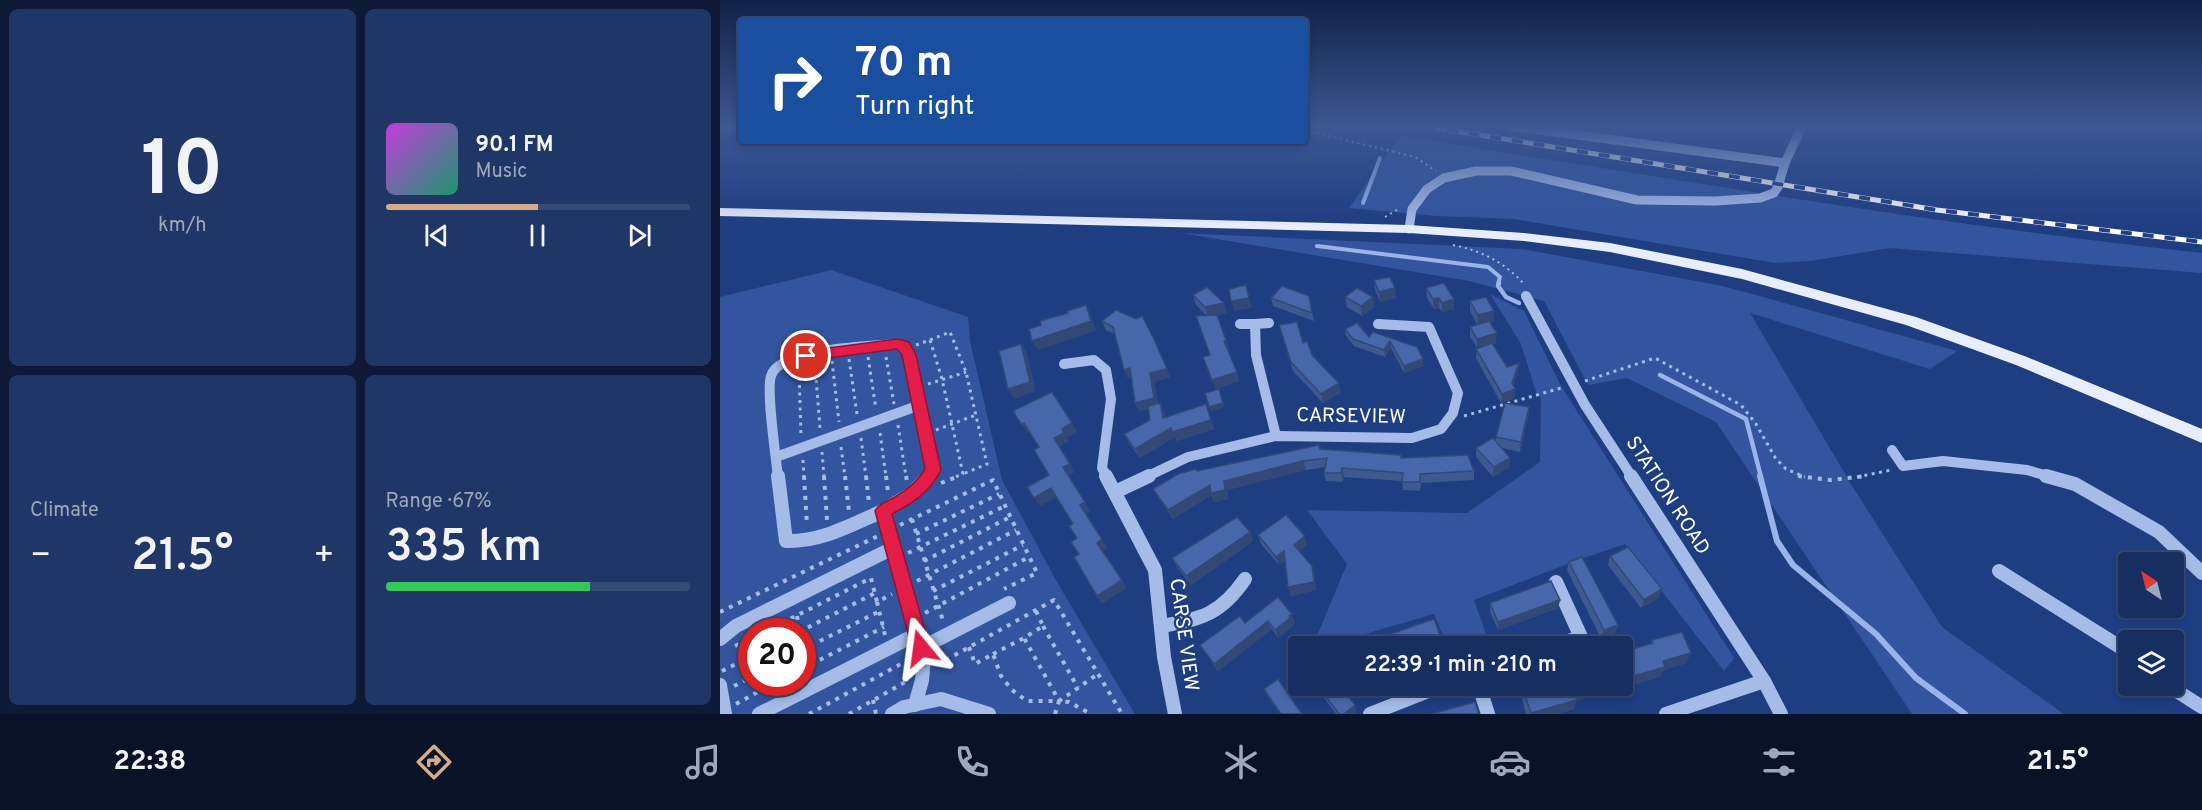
<!DOCTYPE html>
<meta charset="utf-8">
<style>
:root{--surface:#172e61;--page:#203667;--text:#f1f3f6;--muted:#9ea8bd;--line:#364a76;--accent:#d6ab8b}
body{margin:0;font-family:Overpass,sans-serif;background:var(--page);color:var(--text);height:100vh;display:flex;flex-direction:column;font-size:22px;white-space:nowrap}
*{box-sizing:border-box;margin:0}
p{font-size:20px;color:var(--muted)}
.icon{flex:none;width:33px;height:33px;fill:none;stroke:currentColor;stroke-width:2;stroke-linecap:round;stroke-linejoin:round}
.map{position:relative;flex:1;overflow:hidden}
.drawer{display:flex;flex-direction:column;gap:9px;padding:9px;background:#0d1935;width:720px}
.drawer>*{flex:none}
.hud{position:absolute;left:18px;top:18px;width:570px;height:126px;border-radius:6px;box-shadow:0 3px 9px #0003,0 0 0 2px var(--line);background:#1a4fa0;color:#fff;overflow:hidden}
.needle{width:39px;rotate:325deg}
.tools{position:absolute;left:1398px;top:552px;display:grid;gap:12px}
.tools a{display:grid;place-items:center;width:66px;height:66px;border-radius:6px;background:var(--surface);box-shadow:0 3px 9px #0003,0 0 0 2px var(--line);font-size:30px}
.speed{position:absolute;left:18px;top:618px;display:flex;gap:12px;font-size:30px;font-weight:700;text-align:center}
.speed>*{display:grid;place-content:center;width:78px;height:78px;border-radius:50%;background:var(--surface);box-shadow:0 3px 9px #0003,0 0 0 2px var(--line);line-height:1}
.speed .limit{border:9px solid #d22;background:#fff;color:#111}
.pin{position:absolute;display:grid;place-items:center;width:51px;height:51px;color:#fff;margin:-26px;border:3px solid #fff;border-radius:50%;box-shadow:0 2px 6px #0007}
.me{position:absolute;width:66px;margin:-33px;rotate:344deg;stroke-linejoin:round;filter:drop-shadow(0 0 4px #0008)}
.turn{display:flex;align-items:center;gap:21px;height:126px;padding:0 18px;font-size:27px}
.turn .icon{width:78px;height:78px;stroke-width:2.5}
.turn b{display:block;font-size:42px;line-height:51px}
.big{font-size:45px;font-weight:600;line-height:1.1}
.drawer .card{flex:1;display:flex;flex-direction:column;justify-content:center;gap:9px;min-width:0;padding:0 21px;border-radius:9px;background:var(--page)}
.drawer .dial{align-items:center;gap:0}
.dial b{font-size:78px;line-height:1}
.song{display:flex;align-items:center;gap:18px}
.cover{width:72px;height:72px;border-radius:9px;background:linear-gradient(135deg,hsl(290 70% 55%),hsl(160 70% 35%))}
.played{height:6px;border-radius:3px;background:linear-gradient(90deg,var(--accent) 50%,var(--line) 50%)}
.keys{display:flex;justify-content:space-around;direction:ltr}
.heat{display:flex;justify-content:space-between;align-items:center;font-size:33px;direction:ltr}
.charge{height:9px;border-radius:4px;background:linear-gradient(90deg,#34c759 67%,var(--line) 0)}
.drawer .tiles{flex:1;display:grid;gap:9px;grid-template-columns:repeat(2,1fr)}
.trip{position:absolute;left:568px;top:636px;width:345px;height:60px;border-radius:6px;background:var(--surface);box-shadow:0 3px 9px #0003,0 0 0 2px var(--line);font-weight:600;line-height:60px;text-align:center}
.tab-bar{display:flex;height:96px;justify-content:space-around;align-items:center;background:#091227;color:var(--muted)}
.tab-bar .icon{width:42px;height:42px}
.tab-bar .selected{color:var(--accent)}
.tab-bar b{font-size:27px;color:var(--text)}
main{display:flex;flex:1;min-height:0}
.map>svg:first-child{display:block}
.green{fill:#33559f;fill-rule:evenodd}
.lines{fill:none;stroke-linecap:round;stroke-linejoin:round}
.stream-far2{stroke:#99b4ea;stroke-width:4}
.stream-far1{stroke:#99b4ea;stroke-width:4.5}
.stream{stroke:#99b4ea;stroke-width:6}
.path-far2{stroke:#a5bbe8;stroke-width:2;stroke-dasharray:2 4;stroke-linecap:butt}
.path-far1{stroke:#a5bbe8;stroke-width:3;stroke-dasharray:3 4.5;stroke-linecap:butt}
.path{stroke:#a5bbe8;stroke-width:4;stroke-dasharray:4 6;stroke-linecap:butt}
.minor-far2{stroke:#a5bbe8;stroke-width:9}
.minor-far1{stroke:#a5bbe8;stroke-width:10}
.minor{stroke:#a5bbe8;stroke-width:14}
.major{fill:#e8edfe;fill-rule:evenodd}
.rail-casing{stroke:#fff;stroke-width:5}
.rail{stroke:#1f3d81;stroke-width:4;stroke-dasharray:11;stroke-linecap:butt}
.wall{fill:#3e5992}
.shaded-wall{fill:#324877}
.building{fill:#4867aa;stroke:#324877;stroke-width:1.5}
.route{fill:#e11d48;stroke:#92132f;stroke-width:1.5}
.labels{text-anchor:middle;dominant-baseline:central;stroke-width:4.5;stroke-linejoin:round;paint-order:stroke}
.street-label{font-size:20px;fill:#fff;stroke:#1f3d81}
</style>
<main>
<section class="drawer">
<div class="tiles">
<div class="card dial"><b>10</b><p>km/h</p></div>
<div class="card">
<div class="song"><i class="cover"></i><div><b>90.1 FM</b><p>Music</p></div></div>
<div class="played"></div>
<div class="keys"><svg class="icon" aria-label="previous" viewBox="0 0 24 24"><path d="M18 5L8 12l10 7zM5 5v14"/></svg><svg class="icon" aria-label="pause" viewBox="0 0 24 24"><path d="M8 5v14M16 5v14"/></svg><svg class="icon" aria-label="next" viewBox="0 0 24 24"><path d="M6 5l10 7-10 7zM19 5v14"/></svg></div>
</div>
<div class="card"><p>Climate</p>
<div class="heat"><a>−</a><b class="big">21.5°</b><a>+</a></div>
</div>
<div class="card"><p>Range · 67%</p><b class="big">335 km</b><div class="charge"></div></div>
</div>
</section>
<div class="map">
<svg width="1482" height="714" viewBox="0 0 1482 714">
<rect width="100%" height="100%" fill="#1f3d81"/>
<g class="green">
<path d="M681 136C947 178 1214 224 1482 253V273L1170 248 1091 261 1055 263 794 219 717 216 629 208Z"/>
<path d="M461 233 802 249 1003 286 1237 351 1210 369 1030 313 1134 489 1222 627 1344 714H1192L996 422 907 378 868 385 824 301 749 281Z"/>
<path d="M111 270 248 317 250 341 282 480 337 582 415 714H0V297ZM32 632H82V682H32Z"/>
<path d="M770 294 804 311 841 386 1014 658 1004 671 905 544 855 561 754 600 766 634C757 648 743 646 727 646L714 614 604 646H595L594 643 627 564 587 510 747 513 820 462 821 398 816 392 801 344Z"/>
</g>
<g class="lines">
<g class="stream-far2">
<path d="M643 203 660 158"/>
<path d="M597 246 768 267 780 277 778 284"/>
</g>
<g class="stream-far1">
<path d="M779 283 778 286 786 297 799 303"/>
<path d="M940 375 1026 419 1041 477"/>
</g>
<path class="stream" d="M1040 476 1057 541 1073 565 1156 634 1196 678 1245 714"/>
<g class="path-far2">
<path d="M585 130 695 157 716 171"/>
<path d="M665 217 680 208"/>
<path d="M733 245C762 251 784 262 804 284"/>
</g>
<g class="path-far1">
<path d="M210 340 230 332 246 372 267 464 243 474"/>
<path d="M196 345 210 340 222 379 243 474 235 477"/>
<path d="M148 357 156 409"/>
<path d="M166 357 174 404"/>
<path d="M129 359 137 414"/>
<path d="M112 361 119 422"/>
<path d="M95 365 100 428"/>
<path d="M79 370 81 436"/>
<path d="M865 381 935 358 1021 405 1036 424 1056 459 1066 469 1085 477"/>
<path d="M208 384 246 372"/>
<path d="M744 416 841 388"/>
<path d="M178 425 186 477"/>
<path d="M216 430 256 415"/>
<path d="M160 433 166 477"/>
<path d="M141 438 146 477"/>
<path d="M121 447 125 477"/>
<path d="M102 452 104 477"/>
<path d="M83 460 84 477"/>
<path d="M1137 477 1171 470"/>
</g>
<g class="path">
<path d="M84 476 87 525"/>
<path d="M104 476 107 520"/>
<path d="M125 476 129 512"/>
<path d="M146 476 149 503"/>
<path d="M166 476 168 492"/>
<path d="M186 476 187 481"/>
<path d="M1078 476 1110 480 1146 476"/>
<path d="M221 483 239 476"/>
<path d="M192 519 223 621"/>
<path d="M180 525 273 480 317 573 284 589"/>
<path d="M196 534 279 494"/>
<path d="M188 553 285 506"/>
<path d="M204 561 290 517"/>
<path d="M197 581 296 530"/>
<path d="M213 591 303 545"/>
<path d="M316 611 323 626 304 638 339 701"/>
<path d="M0 612 158 536"/>
<path d="M205 613 309 557"/>
<path d="M77 616 80 632"/>
<path d="M323 626 358 688"/>
<path d="M44 632 151 578 157 602"/>
<path d="M79 632 155 593"/>
<path d="M165 635 157 602 172 594"/>
<path d="M82 645 88 676"/>
<path d="M15 646 32 638"/>
<path d="M249 647 255 664 273 654 281 676 292 690 307 701H339L378 674"/>
<path d="M82 650 160 611"/>
<path d="M273 654 304 638"/>
<path d="M217 665 334 600 402 714"/>
<path d="M82 669 164 627"/>
<path d="M2 671 32 656"/>
<path d="M14 686 32 677"/>
<path d="M153 700 156 714"/>
<path d="M16 704 56 682"/>
<path d="M89 714 190 659"/>
<path d="M129 714 187 681"/>
<path d="M335 714 339 701 349 702 371 714"/>
</g>
<g class="minor-far2">
<path d="M790 126 1065 163"/>
<path d="M689 229 692 209 707 189 724 178 756 171H791L917 200 995 201 1040 198 1054 193 1058 187 1065 163 1082 126"/>
</g>
<g class="minor-far1">
<path d="M806 296 865 405 912 477"/>
<path d="M520 324H535L536 355 556 436"/>
<path d="M535 324 549 323"/>
<path d="M344 364 374 360 386 370 391 399 382 468 387 477"/>
<path d="M1172 450 1183 466 1223 461 1307 470 1331 477"/>
<path d="M56 457 200 405"/>
<path d="M58 477C56 457 46 391 51 376 59 348 152 346 177 344L184 346 189 355 213 470 208 477"/>
<path d="M426 477 468 457 556 436 692 438 721 429 733 413 738 393 709 327 658 324"/>
</g>
<g class="minor">
<path d="M58 476 66 541C101 542 131 525 163 511"/>
<path d="M386 476 435 570 444 657 455 714"/>
<path d="M911 476 1044 681 1061 714"/>
<path d="M1326 476 1355 484 1439 532 1482 573"/>
<path d="M395 492 429 476"/>
<path d="M163 511 204 658 202 680 195 705"/>
<path d="M163 511 191 494 209 476"/>
<path d="M1279 571 1408 652"/>
<path d="M441 626C482 619 501 614 525 579"/>
<path d="M0 639 16 626 173 548"/>
<path d="M833 646 861 637 836 582"/>
<path d="M201 648 289 603"/>
<path d="M0 685 5 714"/>
<path d="M759 686 768 714"/>
<path d="M1449 686 1482 707"/>
<path d="M39 714 197 634"/>
<path d="M172 714 184 707 221 699 269 714"/>
<path d="M650 714 721 686"/>
<path d="M946 714 1044 681"/>
</g>
<path class="major" d="M0 208 689 225 804 233 890 243 1022 269 1196 317 1307 357 1482 429V443L1296 365 1186 325 1022 279 890 252 804 241 689 233 0 216Z"/>
<defs>
<path id="rail" d="M705 126 1217 210 1482 242"/>
</defs>
<use href="#rail" class="rail-casing"/>
<use href="#rail" class="rail"/>
</g>
<g class="wall">
<path d="M654 280 676 298 660 302 655 290Z"/>
<path d="M706 288 734 299V309L722 312 719 308 714 309 707 298Z"/>
<path d="M473 295 504 303 507 313 492 316 506 340 509 350H507L519 381 496 389 483 357 490 355 487 316 476 305Z"/>
<path d="M589 296 594 321 553 306 551 298Z"/>
<path d="M625 297 654 307 642 316 627 307Z"/>
<path d="M750 301 774 311V321L770 322 776 343 772 344 787 367 799 363 798 372 793 385 795 398 781 403 756 358 757 348 750 336V327L757 324 750 311Z"/>
<path d="M396 310 450 377 434 382 438 404 444 412 445 417 486 404 494 429 456 441 455 437 420 458 409 443 404 434 430 420 428 409 419 411 411 377 408 378 404 370 395 334 386 330 382 321Z"/>
<path d="M559 325 583 343 621 392 603 403 573 371Z"/>
<path d="M625 329 649 337 697 347 704 366 684 373 671 348 665 357 634 346 626 336Z"/>
<path d="M809 407 808 417 800 452 782 448 790 458V467L773 477 756 457V448L776 442V437Z"/>
<path d="M600 449 682 458 754 471V480L701 483 700 491 683 490 682 481 624 477 623 482 606 481 604 473 606 467 586 470 507 490 508 499 494 502 491 495 453 519 438 497 433 489 477 471Z"/>
<path d="M530 532 533 541 471 585 457 567 452 558Z"/>
<path d="M538 535 587 545 579 551 592 566 594 574 596 590 571 596 568 587 565 561 559 565 541 544Z"/>
<path d="M890 556 942 589 939 598 921 608 888 565Z"/>
<path d="M849 562 898 625 895 633 881 638 847 570Z"/>
<path d="M840 600 838 608 778 630 770 612V603Z"/>
<path d="M575 622 572 624 573 626 558 638 552 629 498 671 480 645 525 623Z"/>
<path d="M932 640 966 663 944 670 940 677 856 701 854 709 838 714H806L802 699 803 690 903 686 930 644Z"/>
<path d="M595 686H620L637 714H616Z"/>
<path d="M544 690 582 714H560L548 697Z"/>
</g>
<g class="shaded-wall">
<path d="M526 285 532 308 514 311 511 301Z"/>
<path d="M675 288 676 298 660 302 659 292Z"/>
<path d="M653 297 654 307 642 316 641 306Z"/>
<path d="M719 298V308L714 309 713 299Z"/>
<path d="M734 299V309L722 312V303Z"/>
<path d="M504 303 507 313 488 317 485 307Z"/>
<path d="M366 305 371 315 376 331 318 350 312 341Z"/>
<path d="M774 311V321L757 325 758 315Z"/>
<path d="M777 333 776 343 757 348V339Z"/>
<path d="M506 340 509 350 507 351 504 341Z"/>
<path d="M670 341 671 348 665 357 664 350Z"/>
<path d="M301 344 307 353 316 391 294 399 288 389Z"/>
<path d="M703 359 704 366 684 373V366Z"/>
<path d="M799 363 798 372 791 390 795 389V398L781 403 782 394 792 383Z"/>
<path d="M410 368 414 376 408 378 404 370Z"/>
<path d="M447 369 450 377 434 382 438 406 419 411 415 403 430 373Z"/>
<path d="M517 372 519 381 496 389 492 380Z"/>
<path d="M619 383 621 392 603 403 601 394Z"/>
<path d="M501 393 505 407 491 412 489 407Z"/>
<path d="M440 403 444 412 447 427 443 418Z"/>
<path d="M486 404 494 429 456 441 455 437 420 458 415 449 451 428Z"/>
<path d="M809 407 808 417 800 452 801 442Z"/>
<path d="M304 423 310 431 307 433 301 424Z"/>
<path d="M352 423 357 432 347 438 349 441 339 447 334 438 342 429Z"/>
<path d="M790 458V467L773 477 774 467Z"/>
<path d="M583 461 586 470 507 490 508 499 494 502 491 495 453 519 448 510 490 485Z"/>
<path d="M350 464 355 472 348 476 343 467Z"/>
<path d="M622 468 624 477 623 482 621 473Z"/>
<path d="M331 488 337 497 320 506 314 498Z"/>
<path d="M365 502 370 511 366 513 387 548 382 551 377 543 360 505Z"/>
<path d="M530 532 533 541 471 585 466 576Z"/>
<path d="M585 536 587 545 577 553 574 545Z"/>
<path d="M564 551 567 560 559 565 556 557Z"/>
<path d="M592 566 594 574 596 590 571 596 568 587Z"/>
<path d="M402 580 407 588 382 604 377 596Z"/>
<path d="M942 589 939 598 921 608 924 600Z"/>
<path d="M840 600 838 608 778 630V622Z"/>
<path d="M572 614 575 622 572 624 573 626 558 638 555 630Z"/>
<path d="M548 621 552 629 498 671 494 664Z"/>
<path d="M898 625 895 633 881 638 884 630Z"/>
<path d="M721 638 722 646H698Z"/>
<path d="M971 653 966 663 944 670 940 677 856 701 854 709 838 714H811L854 693 880 686H903V679L943 661Z"/>
<path d="M635 705 637 714H624Z"/>
</g>
<g class="building">
<path d="M670 277 675 288 659 292 654 280Z"/>
<path d="M724 283 734 299 722 303 719 298 713 299 706 288Z"/>
<path d="M526 285 529 298 511 301 509 289Z"/>
<path d="M562 286 589 296 592 313 551 298Z"/>
<path d="M487 287 504 303 485 307 473 295Z"/>
<path d="M637 288 653 297 641 306 625 297Z"/>
<path d="M766 297 774 311 758 315 750 301Z"/>
<path d="M366 305 371 321 312 341 309 329 321 325 320 321 348 313 347 311Z"/>
<path d="M396 310 416 319 422 316 434 339 447 369 430 373 434 398 415 403 410 368 404 370 393 327 382 321Z"/>
<path d="M497 315 506 340 504 341 517 372 492 380 483 357 490 355 476 316Z"/>
<path d="M769 321 777 333 757 339 750 327Z"/>
<path d="M577 322 583 343 587 341 592 355 619 383 601 394 571 362 559 325Z"/>
<path d="M637 323 649 337 653 332 697 347 703 359 684 366 670 341 664 350 633 339 625 329Z"/>
<path d="M772 343 787 367 799 363 792 383 795 389 782 394 756 349Z"/>
<path d="M301 344 310 382 288 389 279 351Z"/>
<path d="M499 389 503 403 489 407 485 393Z"/>
<path d="M332 392 352 423 342 429 344 433 334 438 350 464 343 467 365 502 360 505 382 539 377 543 402 580 377 596 354 557 359 554 351 542 357 538 349 526 353 524 331 488 314 498 307 487 329 475 314 450 319 447 304 423 301 424 293 411Z"/>
<path d="M440 403 443 418 486 404 491 420 452 432 451 428 415 449 404 434 430 420 428 406Z"/>
<path d="M785 403 809 407 801 442 776 437Z"/>
<path d="M773 438 790 458 774 467 756 448Z"/>
<path d="M599 445 600 449 681 455V458L748 455 754 471 700 474V482H682L683 473 622 468 621 473H604L607 458 583 461 504 481 505 490 491 493 490 485 448 510 433 489 458 474 476 469 477 471Z"/>
<path d="M566 515 585 536 574 545 592 566 594 582 568 587 564 551 556 557 538 535Z"/>
<path d="M517 517 530 532 466 576 452 558Z"/>
<path d="M908 547 942 589 924 600 890 556Z"/>
<path d="M862 557 898 625 884 630 849 562Z"/>
<path d="M831 581 840 600 778 622 770 603Z"/>
<path d="M558 597 572 614 569 616 570 618 555 630 548 621 494 664 480 645 520 616 525 623Z"/>
<path d="M714 619 721 638 698 646H636Z"/>
<path d="M962 632 971 653 943 661 945 667 903 679V652L933 643 932 640Z"/>
<path d="M558 679 582 714H561L544 689Z"/>
<path d="M598 686H620L635 705 624 714H619Z"/>
<path d="M818 686H880L854 693 857 700 811 713 803 690Z"/>
<path d="M755 702 759 714H711Z"/>
</g>
<linearGradient id="sky" x2="0" y2="1"><stop stop-color="#112247"/><stop offset="0.56" stop-color="#3c5792"/><stop offset="1" stop-color="#3c5792" stop-opacity="0"/></linearGradient>
<rect width="1482" height="226" fill="url(#sky)"/>
<path class="route" d="M177 339 189 342 196 355 221 470C210 492 193 503 172 514L210 648 207 655 201 657 194 655 192 648 155 511C159 503 168 501 175 497 187 490 198 481 205 469L182 355 177 349 86 361 79 356 86 351Z"/>
<g class="labels">
<g class="street-label">
<text transform="translate(631 417) rotate(1)">CARSEVIEW</text>
<text transform="translate(947 496) rotate(57)">STATION ROAD</text>
<text transform="translate(463 635) rotate(82)">CARSE VIEW</text>
</g>
</g>
</svg>
<div class="tools">
<a><svg class="needle" viewBox="-14 -14 28 28"><path d="M0-13l5 13h-10z" fill="#e53935"/><path d="M0 13l5-13h-10z" fill="#9ea8bd"/></svg></a>
<a><svg class="icon" aria-label="layers" viewBox="0 0 24 24"><path d="M12 4l9 5-9 5-9-5zM3 14l9 5 9-5"/></svg></a>
</div>
<div class="speed"><div class="limit">20</div></div>
<div class="pin" style="left:86px;top:356px;background:#d93025"><svg class="icon" aria-label="arrive" viewBox="0 0 24 24"><path d="M6 21V4h12l-3 4 3 4H6"/></svg></div>
<svg class="me" style="left:201px;top:648px" viewBox="-20 -20 40 40"><path d="M0-17L14 15 0 8-14 15z" fill="#e11d48" stroke="#fff" stroke-width="4"/></svg>
<div class="trip">22:39 · 1 min · 210 m</div>
<div class="hud">
<div class="turn"><svg class="icon" aria-label="right" viewBox="0 0 24 24"><path d="M7 20v-9h11M14 6l5 5-5 5"/></svg><div><b>70 m</b>Turn right</div></div>
</div>
</div>
</main>
<nav class="tab-bar">
<b>22:38</b>
<svg class="icon selected" aria-label="directions" viewBox="0 0 24 24"><path d="M12 3l9 9-9 9-9-9zM9 14v-3h6M13 9l2 2-2 2"/></svg>
<svg class="icon" aria-label="music" viewBox="0 0 24 24"><path d="M9 18V5l10-2v13"/><circle cx="6" cy="18" r="3"/><circle cx="16" cy="16" r="3"/></svg>
<svg class="icon" aria-label="phone" viewBox="0 0 24 24"><path d="M5 4h4l2 5-3 2q2 4 5 5l2-3 5 2v4C11 20 4 13 5 4z"/></svg>
<svg class="icon" aria-label="climate" viewBox="0 0 24 24"><path d="M12 3v18M4 7l16 10M4 17L20 7"/></svg>
<svg class="icon" aria-label="car" viewBox="0 0 24 24"><path d="M5 17H2v-5l4-1 3-4h7l3 4 3 1v5h-3M9 17h6M6 11h13"/><circle cx="7" cy="17" r="2"/><circle cx="17" cy="17" r="2"/></svg>
<svg class="icon" aria-label="filters" viewBox="0 0 24 24"><path d="M4 7h16M4 17h16"/><circle cx="9" cy="7" r="2"/><circle cx="15" cy="17" r="2"/></svg>
<b>21.5°</b>
</nav>
